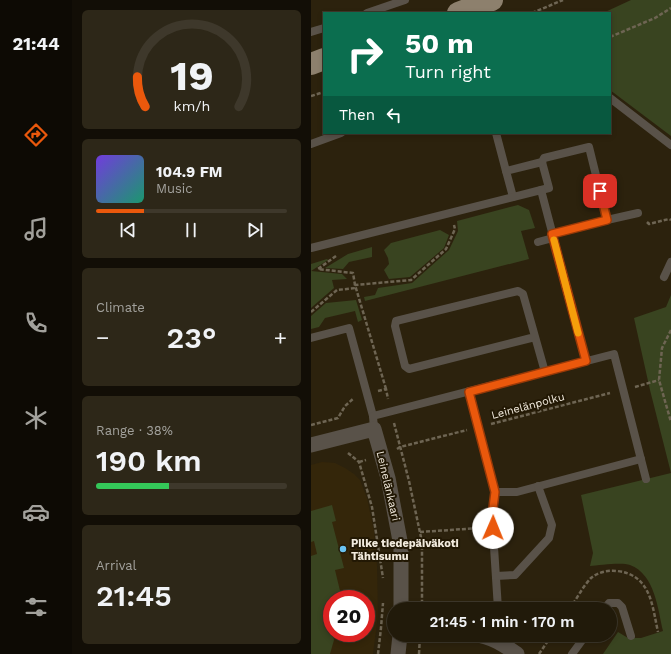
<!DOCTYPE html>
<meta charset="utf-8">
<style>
:root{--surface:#211a0a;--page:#2d2718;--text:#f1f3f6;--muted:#a2a19c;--line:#3e382b;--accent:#ea580c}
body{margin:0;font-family:"Work Sans",sans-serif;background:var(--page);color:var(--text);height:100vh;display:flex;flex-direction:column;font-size:15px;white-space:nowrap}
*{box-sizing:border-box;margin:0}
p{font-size:13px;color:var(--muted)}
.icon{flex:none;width:22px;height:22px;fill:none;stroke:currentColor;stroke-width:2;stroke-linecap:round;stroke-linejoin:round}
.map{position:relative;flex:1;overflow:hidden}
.side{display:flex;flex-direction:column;gap:10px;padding:10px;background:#120e06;width:239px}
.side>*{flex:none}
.top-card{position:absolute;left:12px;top:12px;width:288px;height:122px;border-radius:0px;box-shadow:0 2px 6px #0003,0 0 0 1px var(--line);background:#0b6e4f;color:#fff;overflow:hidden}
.speed{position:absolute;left:12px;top:590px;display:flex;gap:8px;font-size:20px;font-weight:700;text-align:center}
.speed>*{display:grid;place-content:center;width:52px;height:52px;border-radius:50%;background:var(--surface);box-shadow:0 2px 6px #0003,0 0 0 1px var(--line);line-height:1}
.speed .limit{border:6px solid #d22;background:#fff;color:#111}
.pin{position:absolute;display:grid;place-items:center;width:34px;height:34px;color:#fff;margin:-17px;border-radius:8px;box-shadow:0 2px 6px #0006}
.me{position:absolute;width:44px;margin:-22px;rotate:1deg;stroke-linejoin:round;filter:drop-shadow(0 0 3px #0008)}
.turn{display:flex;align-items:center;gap:14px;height:84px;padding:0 16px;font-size:18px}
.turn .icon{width:52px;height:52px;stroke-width:2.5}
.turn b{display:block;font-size:28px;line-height:34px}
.then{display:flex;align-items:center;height:38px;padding:0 16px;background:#0003;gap:8px;font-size:15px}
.big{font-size:30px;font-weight:600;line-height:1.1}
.side .tile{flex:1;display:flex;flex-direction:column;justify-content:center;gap:6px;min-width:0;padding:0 14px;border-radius:6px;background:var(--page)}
.side .dial{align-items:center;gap:0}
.dial svg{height:104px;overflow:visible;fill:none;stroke:var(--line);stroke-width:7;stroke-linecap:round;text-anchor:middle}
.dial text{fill:var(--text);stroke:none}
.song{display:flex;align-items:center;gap:12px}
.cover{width:48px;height:48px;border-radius:6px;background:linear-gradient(135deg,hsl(260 70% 55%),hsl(160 70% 35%))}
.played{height:4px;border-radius:2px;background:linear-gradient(90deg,var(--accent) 25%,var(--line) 25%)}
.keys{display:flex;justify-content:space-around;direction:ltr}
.heat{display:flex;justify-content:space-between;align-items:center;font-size:22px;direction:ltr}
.charge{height:6px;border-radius:3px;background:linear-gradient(90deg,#34c759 38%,var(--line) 0)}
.trip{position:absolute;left:76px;top:602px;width:230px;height:40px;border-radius:20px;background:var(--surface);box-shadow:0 2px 6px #0003,0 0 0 1px var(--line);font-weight:600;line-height:40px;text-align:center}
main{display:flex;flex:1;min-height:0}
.dock{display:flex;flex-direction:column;width:72px;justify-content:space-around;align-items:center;background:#0d0a04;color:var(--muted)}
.dock .icon{width:28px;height:28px}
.dock .on{color:var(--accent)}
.dock b{font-size:18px;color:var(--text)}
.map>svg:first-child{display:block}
.built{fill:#34260a;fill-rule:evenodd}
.green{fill:#394420}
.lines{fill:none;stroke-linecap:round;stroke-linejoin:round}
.path{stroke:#6e6553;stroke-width:2.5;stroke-dasharray:4 2;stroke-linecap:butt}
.service{stroke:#595249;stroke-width:8}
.minor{stroke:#595249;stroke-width:15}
.primary{stroke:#8d806d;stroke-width:22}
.route-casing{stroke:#983908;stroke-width:10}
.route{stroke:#ea580c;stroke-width:7}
.slow{stroke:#f59e0b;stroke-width:7}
.poi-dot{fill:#6ac3f1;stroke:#221804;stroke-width:1.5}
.labels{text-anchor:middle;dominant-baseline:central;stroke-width:4;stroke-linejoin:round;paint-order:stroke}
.street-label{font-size:11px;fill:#f2ebde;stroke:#221804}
.poi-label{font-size:11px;font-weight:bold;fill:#f2ebde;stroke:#221804;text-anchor:start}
</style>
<main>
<nav class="dock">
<b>21:44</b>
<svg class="icon on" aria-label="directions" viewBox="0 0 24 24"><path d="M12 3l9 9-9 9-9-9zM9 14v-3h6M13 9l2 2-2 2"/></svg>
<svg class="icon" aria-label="music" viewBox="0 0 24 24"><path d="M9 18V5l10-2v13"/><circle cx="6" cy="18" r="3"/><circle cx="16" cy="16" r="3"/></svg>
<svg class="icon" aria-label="phone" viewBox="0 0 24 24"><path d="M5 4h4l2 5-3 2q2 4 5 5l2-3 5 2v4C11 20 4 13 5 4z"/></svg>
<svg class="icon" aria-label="climate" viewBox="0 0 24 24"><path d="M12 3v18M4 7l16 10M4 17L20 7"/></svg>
<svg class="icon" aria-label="car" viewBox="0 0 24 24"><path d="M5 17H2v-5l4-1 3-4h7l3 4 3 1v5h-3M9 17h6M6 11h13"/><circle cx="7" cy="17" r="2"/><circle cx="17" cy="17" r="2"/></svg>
<svg class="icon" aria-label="filters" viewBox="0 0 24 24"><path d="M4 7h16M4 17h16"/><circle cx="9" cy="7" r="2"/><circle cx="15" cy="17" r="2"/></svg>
</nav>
<section class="side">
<div class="tile dial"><svg viewBox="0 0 100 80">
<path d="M14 69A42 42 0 1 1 86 69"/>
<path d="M14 69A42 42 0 0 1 8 46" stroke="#ea580c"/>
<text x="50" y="56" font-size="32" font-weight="700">19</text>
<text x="50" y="72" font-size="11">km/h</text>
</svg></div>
<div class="tile">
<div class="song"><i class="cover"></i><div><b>104.9 FM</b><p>Music</p></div></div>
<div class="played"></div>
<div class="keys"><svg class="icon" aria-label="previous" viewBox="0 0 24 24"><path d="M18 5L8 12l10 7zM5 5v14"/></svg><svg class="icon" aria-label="pause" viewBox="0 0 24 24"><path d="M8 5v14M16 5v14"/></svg><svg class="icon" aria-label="next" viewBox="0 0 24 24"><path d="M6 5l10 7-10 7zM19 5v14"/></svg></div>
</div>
<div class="tile"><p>Climate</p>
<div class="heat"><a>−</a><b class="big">23°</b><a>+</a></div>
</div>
<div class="tile"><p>Range · 38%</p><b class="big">190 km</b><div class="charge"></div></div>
<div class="tile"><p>Arrival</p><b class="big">21:45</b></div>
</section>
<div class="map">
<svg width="360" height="654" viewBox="0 0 360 654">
<rect width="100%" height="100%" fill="#2c220d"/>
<path class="built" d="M11 462 24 463 34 468 43 474 49 480 56 498 63 531 66 566 67 615 62 654H0V465ZM21 599H55V633H21Z"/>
<g class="green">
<path d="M320 0H360V136L299 90V13H292Z"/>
<path d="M207 205 218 210 224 228 210 231 218 259 54 301 53 297 64 295 67 288 101 283 138 250 147 231 146 221Z"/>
<path d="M129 230 138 235 133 248 99 277 78 279 73 270 78 264 77 258 73 250 80 243Z"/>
<path d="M61 247V257L38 262 32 269 14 268 37 254Z"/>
<path d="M16 259 17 260 0 271 31 274 36 279 21 280 23 288 0 308V264Z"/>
<path d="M360 295V654H292L307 632 317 638H330L352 631C347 610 344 574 319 565 312 562 288 565 279 566L282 553 270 495 360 473 339 390 323 318 355 307Z"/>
<path d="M45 300 51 320 47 322 44 311 14 318 8 327 0 329V316L15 303Z"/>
<path d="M21 505 25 521 21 522 33 568 24 570 31 599H21V622L19 623 23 640 19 654H0V556L6 554 3 541 0 542V511Z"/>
</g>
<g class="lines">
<g class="path">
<path d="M221 13 252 0"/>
<path d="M299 37 344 18 360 8"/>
<path d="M0 96 13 92"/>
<path d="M336 222 338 224 358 219 360 220"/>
<path d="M25 256 7 269 42 273 44 285"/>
<path d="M0 312 26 290 45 288"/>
<path d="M360 330 351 348 348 380 360 422"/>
<path d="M324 387 348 380"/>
<path d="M75 389 44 285 100 280 135 249 144 229 143 225"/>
<path d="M67 391 75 389 77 399"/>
<path d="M83 423 98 481 111 542V609"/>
<path d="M180 424 299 393"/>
<path d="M0 425 27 418 34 406 43 398"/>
<path d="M86 449 89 447 156 430"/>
<path d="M37 453 48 462 61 507 72 578"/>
<path d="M48 462 55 460"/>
<path d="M109 532 169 528"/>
<path d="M259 609C264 601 273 585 280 578 287 572 297 570 306 571 340 575 341 605 347 632"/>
<path d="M67 654 70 628 72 603"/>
<path d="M108 654 109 635"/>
<path d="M228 654 241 635"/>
</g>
<g class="service">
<path d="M56 13 94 0"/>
<path d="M0 32 13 28"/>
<path d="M299 98 360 145"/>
<path d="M185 133 195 171"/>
<path d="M0 144 30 133"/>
<path d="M230 190 238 188 231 162"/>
<path d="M202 197 195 171 231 162 233 158 278 147 296 220 241 234"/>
<path d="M296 220 327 213"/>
<path d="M227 242 242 238"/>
<path d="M0 248 230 190 275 361"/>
<path d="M353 277 360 262"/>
<path d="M224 337 98 369 94 366 84 326 85 321 207 291 212 294 234 372"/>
<path d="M0 338 38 328 62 416"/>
<path d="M158 391 184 492 181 516 187 609"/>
<path d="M63 429 62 416 303 354 335 479"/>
<path d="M184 492H206L330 459"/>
<path d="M185 576 204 575 238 538 241 525 227 486"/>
<path d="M293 609 298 603H307L311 607 320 636"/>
<path d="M261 654 275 635"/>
</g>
<g class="minor">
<path d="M0 445 63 429 77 478 90 546V609"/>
<path d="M164 635C180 636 193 645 206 654"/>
<path d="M87 654 89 635"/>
</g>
<g class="primary">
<path d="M147 13 181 0"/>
<path d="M0 64 13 59"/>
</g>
</g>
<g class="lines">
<defs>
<path id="route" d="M182 528 181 516 184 492 158 392 275 361 241 234 296 220 289 191"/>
</defs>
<use href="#route" class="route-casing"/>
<use href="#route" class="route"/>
<path class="slow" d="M243 240 267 333"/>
</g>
<circle class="poi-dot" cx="32" cy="549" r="4"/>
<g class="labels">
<g class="street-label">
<text transform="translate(217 406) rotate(-15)">Leinelänpolku</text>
<text transform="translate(77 486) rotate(77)">Leinelänkaari</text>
</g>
<g class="poi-label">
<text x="40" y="543">Pilke tiedepäiväkoti<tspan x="40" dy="13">Tähtisumu</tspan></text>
</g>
</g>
</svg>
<div class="speed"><div class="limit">20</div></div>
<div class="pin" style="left:289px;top:191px;background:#d93025"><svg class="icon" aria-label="arrive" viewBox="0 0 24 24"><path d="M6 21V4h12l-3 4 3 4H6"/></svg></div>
<svg class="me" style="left:182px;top:528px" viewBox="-20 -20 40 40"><circle r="19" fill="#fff"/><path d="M0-13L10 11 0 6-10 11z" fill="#ea580c"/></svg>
<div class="trip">21:45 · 1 min · 170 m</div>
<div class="top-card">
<div class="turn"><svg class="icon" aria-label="right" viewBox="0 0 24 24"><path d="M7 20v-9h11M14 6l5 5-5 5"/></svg><div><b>50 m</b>Turn right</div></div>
<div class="then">Then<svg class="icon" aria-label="left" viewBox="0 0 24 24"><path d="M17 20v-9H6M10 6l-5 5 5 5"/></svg></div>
</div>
</div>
</main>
